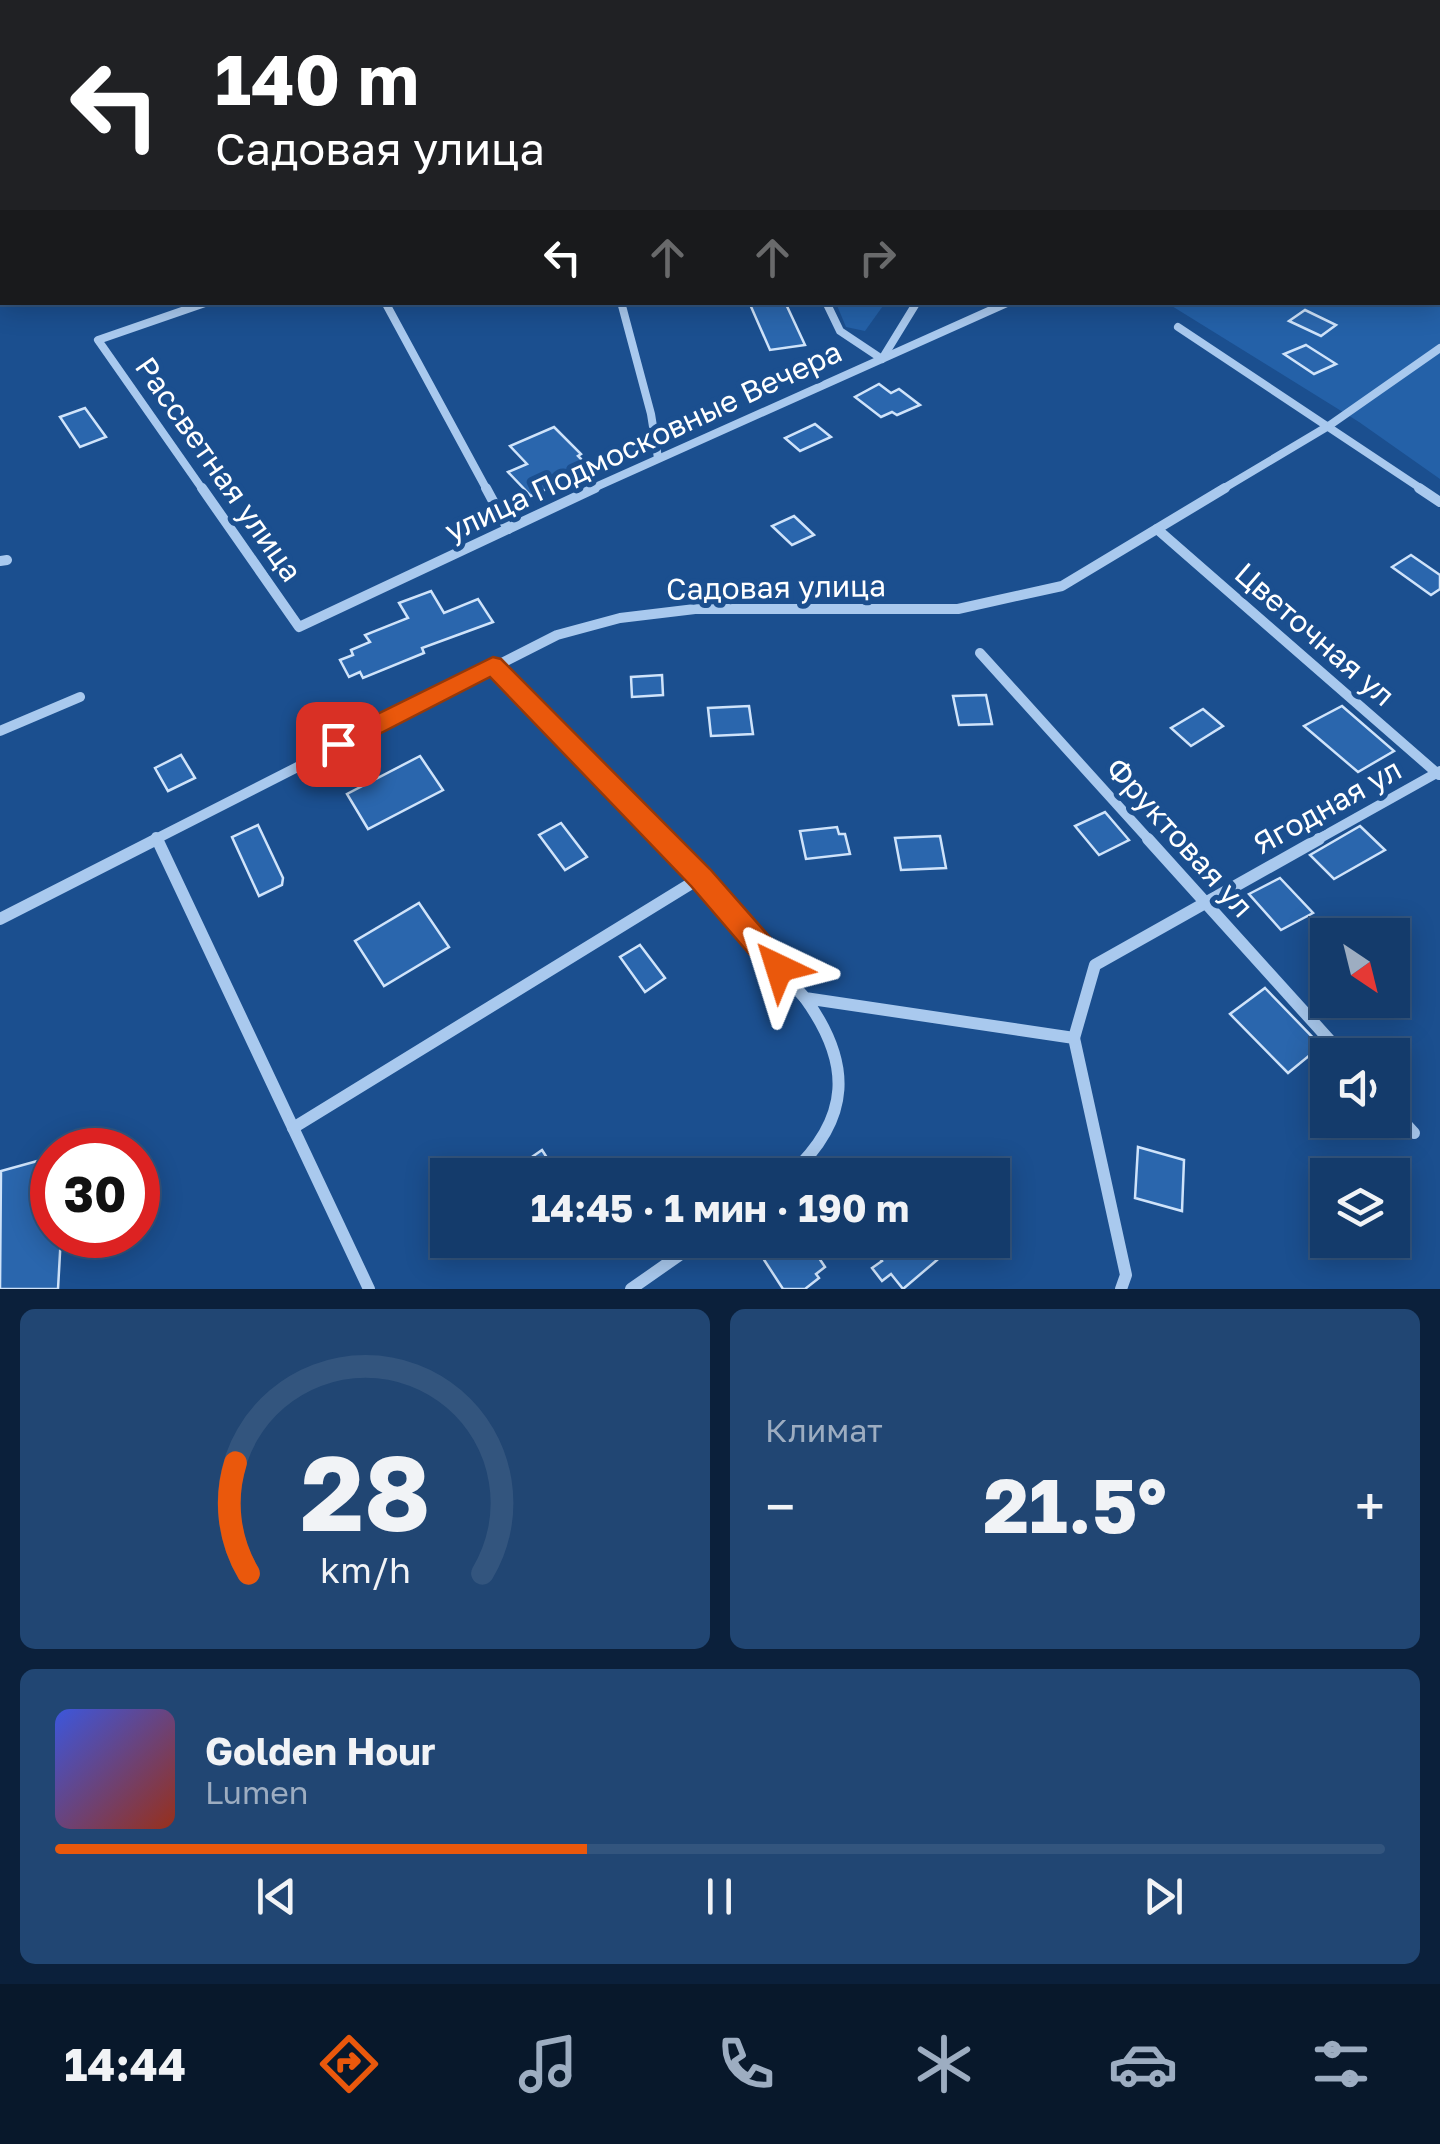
<!DOCTYPE html>
<html lang="ru">
<meta charset="utf-8">
<style>
:root{--surface:#143b6b;--page:#214673;--text:#f1f3f6;--muted:#9dadc1;--line:#33557e;--accent:#ea580c}
body{margin:0;font-family:"Golos Text",sans-serif;background:var(--page);color:var(--text);height:100vh;display:flex;flex-direction:column;font-size:38px;white-space:nowrap}
*{box-sizing:border-box;margin:0}
p{font-size:32px;color:var(--muted)}
.icon{flex:none;width:55px;height:55px;fill:none;stroke:currentColor;stroke-width:2;stroke-linecap:round;stroke-linejoin:round}
.map{position:relative;height:1289px;overflow:hidden}
.drawer{display:flex;flex-direction:column;gap:20px;padding:20px;background:#0b203b;flex:1}
.drawer>*{flex:none}
.guide{position:absolute;left:0px;top:0px;width:1440px;height:305px;box-shadow:0 5px 25px #0003,0 0 0 2px var(--line);background:#202124;color:#fff;overflow:hidden}
.needle{width:65px;rotate:145deg}
.buttons{position:absolute;left:1310px;top:918px;display:grid;gap:20px}
.buttons a{display:grid;place-items:center;width:100px;height:100px;border-radius:0px;background:var(--surface);box-shadow:0 5px 25px #0003,0 0 0 2px var(--line);font-size:50px}
.speed{position:absolute;left:30px;top:1128px;display:flex;gap:20px;font-size:50px;font-weight:700;text-align:center}
.speed>*{display:grid;place-content:center;width:130px;height:130px;border-radius:50%;background:var(--surface);box-shadow:0 5px 25px #0003,0 0 0 2px var(--line);line-height:1}
.speed .limit{border:15px solid #d22;background:#fff;color:#111}
.pin{position:absolute;display:grid;place-items:center;width:85px;height:85px;color:#fff;margin:-42px;border-radius:20px;box-shadow:0 5px 15px #0006}
.me{position:absolute;width:110px;margin:-55px;rotate:319deg;stroke-linejoin:round;filter:drop-shadow(0 0 8px #0008)}
.turn{display:flex;align-items:center;gap:35px;height:210px;padding:0 50px;font-size:45px}
.turn .icon{width:130px;height:130px;stroke-width:2.5}
.turn b{display:block;font-size:70px;line-height:85px}
.lanes{display:flex;align-items:center;height:95px;padding:0 50px;background:#0003;justify-content:center;gap:50px;direction:ltr}
.lanes .off{opacity:.35}
.big{font-size:75px;font-weight:700;line-height:1.1}
.drawer .card{flex:1;display:flex;flex-direction:column;justify-content:center;gap:15px;min-width:0;padding:0 35px;border-radius:15px;background:var(--page)}
.drawer .dial{align-items:center;gap:0}
.dial svg{height:260px;overflow:visible;fill:none;stroke:var(--line);stroke-width:7;stroke-linecap:round;text-anchor:middle}
.dial text{fill:var(--text);stroke:none}
.song{display:flex;align-items:center;gap:30px}
.cover{width:120px;height:120px;border-radius:15px;background:linear-gradient(135deg,hsl(230 70% 55%),hsl(10 70% 35%))}
.played{height:10px;border-radius:5px;background:linear-gradient(90deg,var(--accent) 40%,var(--line) 40%)}
.keys{display:flex;justify-content:space-around;direction:ltr}
.heat{display:flex;justify-content:space-between;align-items:center;font-size:55px;direction:ltr}
.drawer .tiles{flex:1;display:grid;gap:20px;grid-template-columns:1fr 1fr}
.card:last-child{grid-column:span 2}
.trip{position:absolute;left:430px;top:1158px;width:580px;height:100px;border-radius:0px;background:var(--surface);box-shadow:0 5px 25px #0003,0 0 0 2px var(--line);font-weight:700;line-height:100px;text-align:center}
.menu{display:flex;height:160px;justify-content:space-around;align-items:center;background:#08182b;color:var(--muted)}
.menu .icon{width:70px;height:70px}
.menu .on{color:var(--accent)}
.menu b{font-size:45px;color:var(--text)}
.map>svg:first-child{display:block}
.green{fill:#2461a8}
.lines{fill:none;stroke-linecap:round;stroke-linejoin:round}
.river{fill:#123a6d;fill-rule:evenodd}
.building{fill:#2a66ad;stroke:#cfe3fa;stroke-width:2.5}
.minor-far3{stroke:#a9c9ee;stroke-width:6}
.minor-far2{stroke:#a9c9ee;stroke-width:8}
.minor-far1{stroke:#a9c9ee;stroke-width:10}
.minor{stroke:#a9c9ee;stroke-width:12}
.route{fill:#ea580c;stroke:#983908;stroke-width:2.5}
.labels{text-anchor:middle;dominant-baseline:central;stroke-width:10;stroke-linejoin:round;paint-order:stroke}
.street-label{font-size:30px;fill:#fff;stroke:#1b4f8f}
</style>
<div class="map">
<svg width="1440" height="1289" viewBox="0 0 1440 1289">
<rect width="100%" height="100%" fill="#1b4f8f"/>
<g class="green">
<path d="M1440 167V479L1359 422 1167 303 1438 302Z"/>
<path d="M836 303H885L865 331 846 327Z"/>
</g>
<g class="lines">
<rect class="river" x="0" y="136" width="2" height="14"/>
</g>
<g class="building">
<path d="M749 302H785L805 345 770 350Z"/>
<path d="M1305 310 1336 325 1321 336 1289 321Z"/>
<path d="M1306 345 1336 364 1314 374 1284 354Z"/>
<path d="M879 384 891 393 899 389 920 405 897 415 892 412 881 417 855 397Z"/>
<path d="M85 408 106 437 80 447 60 417Z"/>
<path d="M815 424 831 437 800 451 785 438Z"/>
<path d="M554 427 581 454 578 456 585 463 579 466 585 472 531 496 508 472 527 464 510 446Z"/>
<path d="M794 516 814 535 792 545 772 526Z"/>
<path d="M1411 555 1440 575V589L1431 595 1392 567Z"/>
<path d="M431 591 444 613 478 599 493 622 422 648 424 653 363 678 360 672 349 677 340 660 353 655 351 650 370 642 365 635 408 618 399 603Z"/>
<path d="M662 675 663 695 632 697 631 677Z"/>
<path d="M986 695 992 724 959 725 953 696Z"/>
<path d="M749 706 753 734 711 736 708 708Z"/>
<path d="M1342 706 1394 751 1358 772 1304 726Z"/>
<path d="M1203 709 1223 726 1191 746 1171 728Z"/>
<path d="M181 755 195 778 168 791 155 768Z"/>
<path d="M420 756 443 790 368 829 347 794Z"/>
<path d="M1105 812 1129 840 1099 855 1075 826Z"/>
<path d="M561 823 587 857 565 870 539 835Z"/>
<path d="M258 825 283 878 282 885 259 896 232 837Z"/>
<path d="M1360 826 1385 850 1334 879 1310 855Z"/>
<path d="M837 827 839 834H845L850 854 806 859 800 831Z"/>
<path d="M940 836 946 868 901 870 895 838Z"/>
<path d="M1280 878 1313 913 1281 930 1249 894Z"/>
<path d="M419 903 449 947 384 986 355 941Z"/>
<path d="M640 945 665 978 645 992 620 957Z"/>
<path d="M1265 988 1321 1046 1288 1073 1230 1014Z"/>
<path d="M1138 1147 1184 1160 1182 1211 1135 1198Z"/>
<path d="M542 1150 558 1175H506Z"/>
<path d="M52 1157V1235H61L58 1289H0L1 1171Z"/>
<path d="M776 1240H807L825 1267 816 1274 819 1278 805 1289H783L759 1252Z"/>
<path d="M865 1240H921L937 1260 903 1289 891 1274 882 1281 872 1268 882 1261Z"/>
</g>
<g class="lines">
<path class="minor-far3" d="M880 2 887 0"/>
<g class="minor-far2">
<path d="M385 302 487 490"/>
<path d="M621 302 651 414 658 458"/>
<path d="M826 302 840 331 882 359 917 302"/>
<path d="M1178 327 1423 490"/>
<path d="M203 490 98 340 208 302"/>
<path d="M589 490 1009 302"/>
<path d="M1221 490 1330 425 1440 348"/>
</g>
<g class="minor-far1">
<path d="M202 488 299 627 595 488"/>
<path d="M486 488 508 529"/>
<path d="M1419 488 1440 502"/>
<path d="M1157 529 1439 775"/>
<path d="M0 561 7 560"/>
<path d="M980 653 1150 841"/>
<path d="M493 665 664 841"/>
<path d="M0 731 80 697"/>
<path d="M156 837 158 841"/>
<path d="M152 841 557 635 620 618 695 609H958L1062 586 1225 488"/>
<path d="M1315 841 1440 771"/>
</g>
<g class="minor">
<path d="M157 839 369 1289"/>
<path d="M662 839 805 998 1074 1038 1126 1275 1121 1289"/>
<path d="M1148 839 1343 1055"/>
<path d="M0 919 157 839"/>
<path d="M1074 1038 1095 965 1319 839"/>
<path d="M1392 1109 1414 1133"/>
<path d="M293 1128 700 878"/>
<path d="M790 1175C852 1118 852 1063 805 998"/>
<path d="M631 1289 701 1240"/>
</g>
</g>
<path class="route" d="M493 657 501 659 710 869 789 959 793 968 789 977 779 981 769 977 691 886 490 677 346 751H329L326 744 329 738Z"/>
<g class="labels">
<g class="street-label">
<text transform="translate(643 441) rotate(-25)">улица Подмосковные Вечера</text>
<text transform="translate(219 469) rotate(55)">Рассветная улица</text>
<text transform="translate(776 587) rotate(-1)">Садовая улица</text>
<text transform="translate(1315 634) rotate(41)">Цветочная ул</text>
<text transform="translate(1327 806) rotate(-29)">Ягодная ул</text>
<text transform="translate(1180 837) rotate(48)">Фруктовая ул</text>
</g>
</g>
</svg>
<div class="buttons">
<a><svg class="needle" viewBox="-14 -14 28 28"><path d="M0-13l5 13h-10z" fill="#e53935"/><path d="M0 13l5-13h-10z" fill="#9dadc1"/></svg></a>
<a><svg class="icon" aria-label="sound" viewBox="0 0 24 24"><path d="M4 9h4l5-4v14l-5-4H4zM17 9q2 3 0 6"/></svg></a>
<a><svg class="icon" aria-label="layers" viewBox="0 0 24 24"><path d="M12 4l9 5-9 5-9-5zM3 14l9 5 9-5"/></svg></a>
</div>
<div class="speed"><div class="limit">30</div></div>
<div class="pin" style="left:338px;top:744px;background:#d93025"><svg class="icon" aria-label="arrive" viewBox="0 0 24 24"><path d="M6 21V4h12l-3 4 3 4H6"/></svg></div>
<svg class="me" style="left:779px;top:968px" viewBox="-20 -20 40 40"><path d="M0-17L14 15 0 8-14 15z" fill="#ea580c" stroke="#fff" stroke-width="4"/></svg>
<div class="trip">14:45 · 1 мин · 190 m</div>
<div class="guide">
<div class="turn"><svg class="icon" aria-label="left" viewBox="0 0 24 24"><path d="M17 20v-9H6M10 6l-5 5 5 5"/></svg><div><b>140 m</b>Садовая улица</div></div>
<div class="lanes"><svg class="icon" aria-label="left" viewBox="0 0 24 24"><path d="M17 20v-9H6M10 6l-5 5 5 5"/></svg><svg class="icon off" aria-label="ahead" viewBox="0 0 24 24"><path d="M12 20V5M6 11l6-6 6 6"/></svg><svg class="icon off" aria-label="ahead" viewBox="0 0 24 24"><path d="M12 20V5M6 11l6-6 6 6"/></svg><svg class="icon off" aria-label="right" viewBox="0 0 24 24"><path d="M7 20v-9h11M14 6l5 5-5 5"/></svg></div>
</div>
</div>
<section class="drawer">
<div class="tiles">
<div class="card dial"><svg viewBox="0 0 100 80">
<path d="M14 69A42 42 0 1 1 86 69"/>
<path d="M14 69A42 42 0 0 1 10 35" stroke="#ea580c"/>
<text x="50" y="56" font-size="32" font-weight="700">28</text>
<text x="50" y="72" font-size="11">km/h</text>
</svg></div>
<div class="card"><p>Климат</p>
<div class="heat"><a>−</a><b class="big">21.5°</b><a>+</a></div>
</div>
<div class="card">
<div class="song"><i class="cover"></i><div><b>Golden Hour</b><p>Lumen</p></div></div>
<div class="played"></div>
<div class="keys"><svg class="icon" aria-label="previous" viewBox="0 0 24 24"><path d="M18 5L8 12l10 7zM5 5v14"/></svg><svg class="icon" aria-label="pause" viewBox="0 0 24 24"><path d="M8 5v14M16 5v14"/></svg><svg class="icon" aria-label="next" viewBox="0 0 24 24"><path d="M6 5l10 7-10 7zM19 5v14"/></svg></div>
</div>
</div>
</section>
<nav class="menu">
<b>14:44</b>
<svg class="icon on" aria-label="directions" viewBox="0 0 24 24"><path d="M12 3l9 9-9 9-9-9zM9 14v-3h6M13 9l2 2-2 2"/></svg>
<svg class="icon" aria-label="music" viewBox="0 0 24 24"><path d="M9 18V5l10-2v13"/><circle cx="6" cy="18" r="3"/><circle cx="16" cy="16" r="3"/></svg>
<svg class="icon" aria-label="phone" viewBox="0 0 24 24"><path d="M5 4h4l2 5-3 2q2 4 5 5l2-3 5 2v4C11 20 4 13 5 4z"/></svg>
<svg class="icon" aria-label="climate" viewBox="0 0 24 24"><path d="M12 3v18M4 7l16 10M4 17L20 7"/></svg>
<svg class="icon" aria-label="car" viewBox="0 0 24 24"><path d="M5 17H2v-5l4-1 3-4h7l3 4 3 1v5h-3M9 17h6M6 11h13"/><circle cx="7" cy="17" r="2"/><circle cx="17" cy="17" r="2"/></svg>
<svg class="icon" aria-label="filters" viewBox="0 0 24 24"><path d="M4 7h16M4 17h16"/><circle cx="9" cy="7" r="2"/><circle cx="15" cy="17" r="2"/></svg>
</nav>
